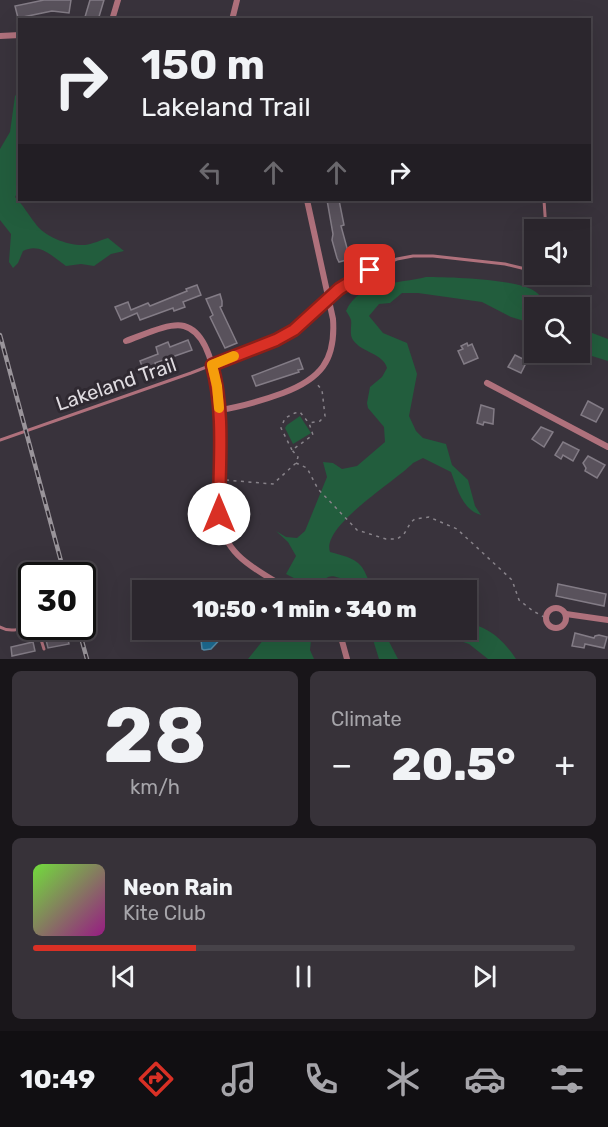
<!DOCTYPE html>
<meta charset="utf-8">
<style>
:root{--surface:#2b262d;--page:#373239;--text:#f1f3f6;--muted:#a6a5aa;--line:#474349;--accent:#d93025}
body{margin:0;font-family:Rubik,sans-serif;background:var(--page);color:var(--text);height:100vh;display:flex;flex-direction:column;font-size:22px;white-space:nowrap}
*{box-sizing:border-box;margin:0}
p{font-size:20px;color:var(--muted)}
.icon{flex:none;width:33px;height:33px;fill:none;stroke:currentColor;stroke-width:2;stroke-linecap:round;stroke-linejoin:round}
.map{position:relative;height:659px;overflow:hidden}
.sheet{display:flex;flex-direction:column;gap:12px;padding:12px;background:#181519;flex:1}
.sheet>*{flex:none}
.hud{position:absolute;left:18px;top:18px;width:573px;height:183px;border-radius:0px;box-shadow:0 6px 24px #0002,0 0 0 2px var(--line);background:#2b262d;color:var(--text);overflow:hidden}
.buttons{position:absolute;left:524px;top:219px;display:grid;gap:12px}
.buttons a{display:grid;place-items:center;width:66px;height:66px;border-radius:0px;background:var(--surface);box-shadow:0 6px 24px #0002,0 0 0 2px var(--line);font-size:30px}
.speed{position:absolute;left:18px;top:562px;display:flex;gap:12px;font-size:30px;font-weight:700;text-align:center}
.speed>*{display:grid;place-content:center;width:78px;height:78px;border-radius:50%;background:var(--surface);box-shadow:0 6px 24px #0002,0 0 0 2px var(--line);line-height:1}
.speed .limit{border:3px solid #111;border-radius:9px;background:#fff;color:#111}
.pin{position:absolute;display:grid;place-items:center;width:51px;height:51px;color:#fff;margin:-26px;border-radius:12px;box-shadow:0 3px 9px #0006}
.me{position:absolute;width:66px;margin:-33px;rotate:0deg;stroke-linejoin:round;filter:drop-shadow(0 0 4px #0008)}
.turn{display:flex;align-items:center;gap:21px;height:126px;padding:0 24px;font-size:27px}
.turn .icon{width:78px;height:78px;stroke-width:2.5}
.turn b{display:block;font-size:42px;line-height:51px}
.lanes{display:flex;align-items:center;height:57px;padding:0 24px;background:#0003;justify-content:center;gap:30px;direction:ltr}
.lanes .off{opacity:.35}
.big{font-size:45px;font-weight:800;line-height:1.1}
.sheet .widget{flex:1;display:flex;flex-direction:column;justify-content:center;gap:9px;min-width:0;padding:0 21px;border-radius:9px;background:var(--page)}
.sheet .dial{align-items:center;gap:0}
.dial b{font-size:78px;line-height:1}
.song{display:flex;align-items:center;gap:18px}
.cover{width:72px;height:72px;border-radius:9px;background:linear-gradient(135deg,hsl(100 70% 55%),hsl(310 70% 35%))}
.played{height:6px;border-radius:3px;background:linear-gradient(90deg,var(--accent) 30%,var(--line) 30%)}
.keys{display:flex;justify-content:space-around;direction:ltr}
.heat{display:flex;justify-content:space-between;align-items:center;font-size:33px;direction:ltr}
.sheet .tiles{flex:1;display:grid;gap:12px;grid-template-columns:1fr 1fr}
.widget:last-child{grid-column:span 2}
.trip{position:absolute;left:132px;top:580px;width:345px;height:60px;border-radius:0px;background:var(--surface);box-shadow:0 6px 24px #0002,0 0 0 2px var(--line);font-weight:800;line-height:60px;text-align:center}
.tab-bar{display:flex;height:96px;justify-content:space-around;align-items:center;background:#110f12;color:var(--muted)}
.tab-bar .icon{width:42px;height:42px}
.tab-bar .selected{color:var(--accent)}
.tab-bar b{font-size:27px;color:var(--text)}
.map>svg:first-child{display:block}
.green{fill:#225d3d}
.water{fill:#1d6c92;stroke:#578da9;stroke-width:1.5}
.building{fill:#59525c;stroke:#837c86;stroke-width:1.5}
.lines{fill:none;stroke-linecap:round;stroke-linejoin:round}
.path{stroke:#88838a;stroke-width:1.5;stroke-dasharray:3 4.5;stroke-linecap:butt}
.lane{stroke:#af717c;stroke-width:3}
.street{stroke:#af717c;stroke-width:6}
.rail-casing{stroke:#99949a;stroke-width:4.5}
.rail{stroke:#2f2931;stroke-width:2;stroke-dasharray:7;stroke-linecap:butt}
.route-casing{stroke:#8d1f18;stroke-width:15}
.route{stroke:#d93025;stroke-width:10}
.slow{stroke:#f59e0b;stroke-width:10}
.labels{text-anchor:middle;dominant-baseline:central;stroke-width:6;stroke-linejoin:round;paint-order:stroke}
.street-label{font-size:20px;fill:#dfdbe0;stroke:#2f2931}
</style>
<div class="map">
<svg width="608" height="659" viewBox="0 0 608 659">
<rect width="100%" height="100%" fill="#39333c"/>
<g class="green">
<path d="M19 92 20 188 15 197C23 205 28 214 35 223 44 237 69 246 85 245 93 244 101 240 108 238L124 251 111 254 94 266 81 264 66 266C53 257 40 242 23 251L18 263 13 268 9 262 11 234 0 220V149L10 132 15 96Z"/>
<path d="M426 277C450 277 510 279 531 289 539 293 546 302 553 307L534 308V324L511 317 482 302 418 293H402L390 303 379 304 369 316 383 333 407 343 417 374 409 416 416 431 423 438 446 444 452 465 468 480 475 506 481 515C462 510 457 487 451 472L423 458 413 463C396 481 321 526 330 552 340 555 354 557 361 566 369 576 367 586 381 591H351L347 581C328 573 329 575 315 589L286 574 296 556 288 542 276 531 286 537 297 538 305 531 327 477 323 462 333 463 342 469 357 466 385 442 384 427 368 408 367 403 370 387 382 377 387 368C383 353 362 353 353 340 349 334 352 326 351 320 350 317 348 314 346 311 359 281 399 284 426 277Z"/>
<path d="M579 328 608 339V361L579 352Z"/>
<path d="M300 416 311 433 293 444 285 428 287 425Z"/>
<path d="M467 624C488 625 505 642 516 659H488L469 644 429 630H466Z"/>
<path d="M264 630H312L310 650 314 659H248L268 634Z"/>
<path d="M370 630H383L398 659H379Z"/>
</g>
<path class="water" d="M200 630H222L224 635 211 649 204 650 202 649Z"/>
<g class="building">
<path d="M44 0H71L69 13 52 11 18 18 15 6Z"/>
<path d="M90 0H104L98 20 85 17Z"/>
<path d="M327 200H339L344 225 341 226 350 259 339 262 337 258 332 240 333 234Z"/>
<path d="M197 285 201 295 183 302 185 307 174 311 173 308 140 320 137 313 121 320 115 307 128 302 131 310 148 303 150 306 187 291 186 289Z"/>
<path d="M220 294 222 301V306L220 307 237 343 225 348 210 317 213 315 206 299Z"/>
<path d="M188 340 192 350 155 363 156 366 144 371 140 361 158 354 156 347 168 342 170 347Z"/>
<path d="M467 343 468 346 472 344 478 358 464 364 458 351 463 349 461 346Z"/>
<path d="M515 355 527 361 521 373 508 367Z"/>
<path d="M299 358 303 369 298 370 299 372 256 386 252 376Z"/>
<path d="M588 401 603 409 596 422 581 415Z"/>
<path d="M481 405 494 409 493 424 484 422 483 425 477 423Z"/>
<path d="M541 427 553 432 544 447 532 439Z"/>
<path d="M563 442 579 450 573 461 563 455 561 459 555 455Z"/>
<path d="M588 456 605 465 597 478 585 471 586 468 583 463Z"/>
<path d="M558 584 606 594 604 606 556 596Z"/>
<path d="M575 633 594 638 595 636 599 635 607 637 604 648 585 644 584 648 572 646Z"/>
<path d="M67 635 69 644 48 648 46 640Z"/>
<path d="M33 642 35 651 12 656 11 647Z"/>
</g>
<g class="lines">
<g class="path">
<path d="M292 450 281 428 285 418 295 413 300 412 308 422"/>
<path d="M296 463 307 468 318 489 357 530 386 539H397L404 534 411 522 415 519 429 517 457 529 512 580 519 600 533 611 546 618"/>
<path d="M226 480 273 484 296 463 298 457 292 450 313 435 309 423 320 421 325 416 322 390 316 383"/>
</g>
<g class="lane">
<path d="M544 200 546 230"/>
<path d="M0 440 191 373 276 340 300 325 349 282 370 270 397 259 413 256H433L505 264 534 271"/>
<path d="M29 594 32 604"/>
<path d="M0 627C10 633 21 629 32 626"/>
<path d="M37 627 44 649"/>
</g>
<g class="street">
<path d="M112 20 118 0"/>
<path d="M232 20 237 0"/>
<path d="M0 36 20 35"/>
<path d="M126 341C141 336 169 322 184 326 230 338 219 475 219 514 223 557 258 570 291 591"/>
<path d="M487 383 608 447"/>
<path d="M219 410C241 407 261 401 283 393 320 379 336 361 333 319L307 200"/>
<circle cx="556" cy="618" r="10"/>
<path d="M566 614 608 620"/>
<path d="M339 630 347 659"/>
</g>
<defs>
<g id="rail">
<path d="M0 335 65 576"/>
<path d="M78 627 87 659"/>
</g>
</defs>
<use href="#rail" class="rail-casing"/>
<use href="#rail" class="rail"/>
</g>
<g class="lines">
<defs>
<path id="route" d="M219 514C219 465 225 412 212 365L276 340 294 330 339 289 370 270"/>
</defs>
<use href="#route" class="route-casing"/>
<use href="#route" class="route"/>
<path class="slow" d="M219 408 217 386 212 365 234 356"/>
</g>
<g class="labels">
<g class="street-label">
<text transform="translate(116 384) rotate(-19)">Lakeland Trail</text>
</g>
</g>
</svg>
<div class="buttons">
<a><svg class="icon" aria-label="sound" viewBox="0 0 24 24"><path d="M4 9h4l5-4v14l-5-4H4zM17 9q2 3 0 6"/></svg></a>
<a><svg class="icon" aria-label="search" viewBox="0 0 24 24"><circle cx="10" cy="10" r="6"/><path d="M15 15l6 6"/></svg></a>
</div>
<div class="speed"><div class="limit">30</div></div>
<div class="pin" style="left:370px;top:270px;background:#d93025"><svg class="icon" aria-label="arrive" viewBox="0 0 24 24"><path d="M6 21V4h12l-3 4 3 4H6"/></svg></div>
<svg class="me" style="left:219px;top:514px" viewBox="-20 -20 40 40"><circle r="19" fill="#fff"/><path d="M0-13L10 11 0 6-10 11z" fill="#d93025"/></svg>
<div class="trip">10:50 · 1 min · 340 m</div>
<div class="hud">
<div class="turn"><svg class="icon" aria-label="right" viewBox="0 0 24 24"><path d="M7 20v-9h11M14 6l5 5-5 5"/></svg><div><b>150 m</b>Lakeland Trail</div></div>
<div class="lanes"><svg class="icon off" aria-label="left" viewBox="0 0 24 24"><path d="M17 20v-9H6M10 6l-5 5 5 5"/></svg><svg class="icon off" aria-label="ahead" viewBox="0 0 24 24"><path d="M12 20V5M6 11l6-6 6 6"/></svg><svg class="icon off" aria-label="ahead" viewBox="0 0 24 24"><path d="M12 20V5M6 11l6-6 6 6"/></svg><svg class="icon" aria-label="right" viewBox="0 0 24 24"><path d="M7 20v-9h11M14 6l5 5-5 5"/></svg></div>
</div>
</div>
<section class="sheet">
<div class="tiles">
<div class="widget dial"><b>28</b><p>km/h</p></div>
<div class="widget"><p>Climate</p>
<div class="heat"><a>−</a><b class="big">20.5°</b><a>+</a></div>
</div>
<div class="widget">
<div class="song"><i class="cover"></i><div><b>Neon Rain</b><p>Kite Club</p></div></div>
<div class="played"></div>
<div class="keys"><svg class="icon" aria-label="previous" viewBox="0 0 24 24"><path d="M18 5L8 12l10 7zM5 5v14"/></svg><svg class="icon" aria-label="pause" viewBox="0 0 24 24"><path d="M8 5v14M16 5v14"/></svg><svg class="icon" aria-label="next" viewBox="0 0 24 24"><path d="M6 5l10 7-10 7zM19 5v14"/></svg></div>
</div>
</div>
</section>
<nav class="tab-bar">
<b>10:49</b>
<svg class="icon selected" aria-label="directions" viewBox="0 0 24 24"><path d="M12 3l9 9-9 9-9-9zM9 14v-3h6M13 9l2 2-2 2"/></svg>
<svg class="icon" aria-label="music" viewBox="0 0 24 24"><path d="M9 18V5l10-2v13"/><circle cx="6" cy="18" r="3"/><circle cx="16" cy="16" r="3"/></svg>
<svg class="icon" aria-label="phone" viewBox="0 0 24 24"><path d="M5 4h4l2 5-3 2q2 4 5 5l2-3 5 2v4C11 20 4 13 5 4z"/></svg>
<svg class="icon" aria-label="climate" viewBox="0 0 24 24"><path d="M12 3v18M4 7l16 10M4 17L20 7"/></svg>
<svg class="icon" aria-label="car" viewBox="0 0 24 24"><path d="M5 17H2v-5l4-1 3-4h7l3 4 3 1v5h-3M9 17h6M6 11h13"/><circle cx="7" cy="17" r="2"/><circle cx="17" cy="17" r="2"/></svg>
<svg class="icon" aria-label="filters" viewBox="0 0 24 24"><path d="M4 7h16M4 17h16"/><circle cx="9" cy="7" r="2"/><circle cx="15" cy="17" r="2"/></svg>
</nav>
